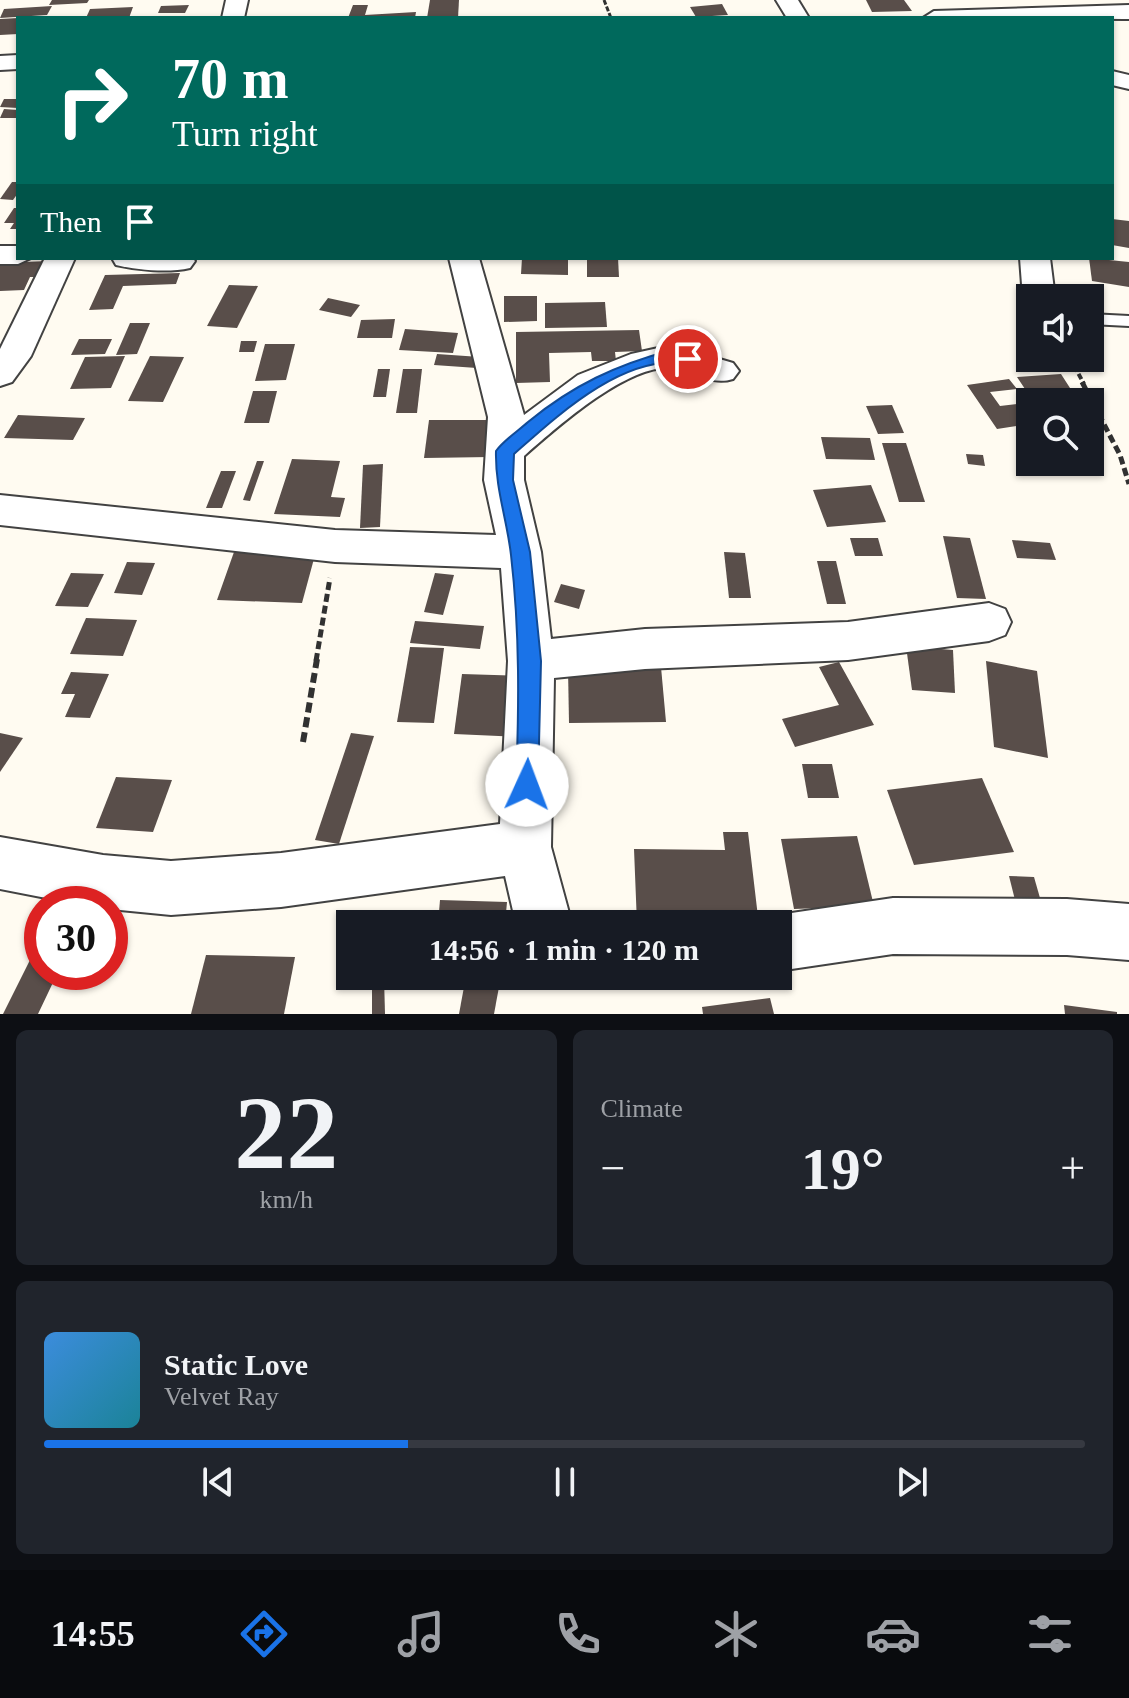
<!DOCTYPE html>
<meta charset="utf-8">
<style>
:root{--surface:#171b24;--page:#20242c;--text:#f1f3f6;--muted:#9ea1a6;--line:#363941;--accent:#1a73e8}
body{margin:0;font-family:Georgia,serif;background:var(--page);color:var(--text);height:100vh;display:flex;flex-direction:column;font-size:30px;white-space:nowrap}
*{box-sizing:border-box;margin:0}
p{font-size:26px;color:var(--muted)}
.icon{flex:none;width:44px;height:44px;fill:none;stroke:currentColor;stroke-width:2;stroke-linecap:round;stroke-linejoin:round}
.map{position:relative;height:1014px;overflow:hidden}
.panel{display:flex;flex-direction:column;gap:16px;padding:16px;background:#0d0f14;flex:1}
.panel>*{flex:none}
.top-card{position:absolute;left:16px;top:16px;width:1098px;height:244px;border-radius:0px;box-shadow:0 2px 6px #0004;background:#00695c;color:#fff;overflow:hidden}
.fabs{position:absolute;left:1016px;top:284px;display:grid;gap:16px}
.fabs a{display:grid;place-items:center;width:88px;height:88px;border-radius:0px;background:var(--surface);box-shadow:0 2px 6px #0004;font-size:40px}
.speed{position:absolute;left:24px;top:886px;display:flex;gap:16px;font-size:40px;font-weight:700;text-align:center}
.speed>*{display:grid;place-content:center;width:104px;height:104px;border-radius:50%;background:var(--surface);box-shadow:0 2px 6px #0004;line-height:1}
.speed .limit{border:12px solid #d22;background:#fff;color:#111}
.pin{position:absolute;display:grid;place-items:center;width:68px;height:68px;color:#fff;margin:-34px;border:4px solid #fff;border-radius:50%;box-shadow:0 2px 8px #0007}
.me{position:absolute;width:88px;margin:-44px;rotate:2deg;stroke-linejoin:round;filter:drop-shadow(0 0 6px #0008)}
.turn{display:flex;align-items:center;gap:28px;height:168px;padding:0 24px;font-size:36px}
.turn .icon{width:104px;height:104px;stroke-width:2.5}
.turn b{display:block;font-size:56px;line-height:68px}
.then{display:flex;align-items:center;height:76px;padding:0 24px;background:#0003;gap:16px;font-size:30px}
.big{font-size:60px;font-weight:700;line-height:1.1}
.panel .card{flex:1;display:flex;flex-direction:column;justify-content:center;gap:12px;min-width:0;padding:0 28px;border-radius:12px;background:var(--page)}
.panel .dial{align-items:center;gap:0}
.dial b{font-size:104px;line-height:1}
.song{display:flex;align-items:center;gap:24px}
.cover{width:96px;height:96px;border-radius:12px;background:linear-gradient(135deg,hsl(210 70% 55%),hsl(190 70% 35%))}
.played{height:8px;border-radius:4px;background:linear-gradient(90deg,var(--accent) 35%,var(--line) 35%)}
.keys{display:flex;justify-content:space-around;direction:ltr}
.heat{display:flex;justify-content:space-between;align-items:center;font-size:44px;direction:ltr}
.panel .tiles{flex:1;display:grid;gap:16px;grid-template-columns:1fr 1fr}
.card:last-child{grid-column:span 2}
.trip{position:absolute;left:336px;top:910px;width:456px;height:80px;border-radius:0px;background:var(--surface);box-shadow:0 2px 6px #0004;font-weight:700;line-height:80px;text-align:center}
.tabs{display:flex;height:128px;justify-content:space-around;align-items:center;background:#090b0e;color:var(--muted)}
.tabs .icon{width:56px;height:56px}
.tabs .current{color:var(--accent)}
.tabs b{font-size:36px;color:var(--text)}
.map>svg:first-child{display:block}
.building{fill:#594e4a}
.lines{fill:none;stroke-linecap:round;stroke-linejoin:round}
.service-casing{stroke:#424242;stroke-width:4}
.minor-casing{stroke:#424242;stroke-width:4}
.path-far3{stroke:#313131;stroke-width:3;stroke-dasharray:5 2;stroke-linecap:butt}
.path-far2{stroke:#313131;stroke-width:4;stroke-dasharray:6 3;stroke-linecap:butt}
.path-far1{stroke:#313131;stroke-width:5;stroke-dasharray:8 4;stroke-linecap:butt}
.path{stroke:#313131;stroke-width:6;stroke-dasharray:10 5;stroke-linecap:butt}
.service{fill:#fff;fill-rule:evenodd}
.minor{fill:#fff;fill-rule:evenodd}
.route{fill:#1a73e8;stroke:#114b97;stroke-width:2}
</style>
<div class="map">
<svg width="1129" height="1014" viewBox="0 0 1129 1014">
<rect width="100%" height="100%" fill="#fffbf1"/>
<g class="building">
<path d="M52 0H89L87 3 49 5Z"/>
<path d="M430 0H459L458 18H427Z"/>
<path d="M866 0H904L912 11 872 12Z"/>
<path d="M722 4 728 15 696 17 690 7Z"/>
<path d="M189 5 185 13H158L161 6Z"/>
<path d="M353 5H368L365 15 416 12 415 18H348Z"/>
<path d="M52 6 47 15 0 18 4 9Z"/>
<path d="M133 7 129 18H86L90 9Z"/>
<path d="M18 18V34L0 35V19Z"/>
<path d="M4 99H18V108L0 107Z"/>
<path d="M4 109 18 110V118H0Z"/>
<path d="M12 182H18V193L13 200 0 199Z"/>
<path d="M14 208H18V229H10L14 223H4Z"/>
<path d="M1112 219 1129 221V248L1112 245Z"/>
<path d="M522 258H568V275L521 274Z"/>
<path d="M587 258H618L619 277H587Z"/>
<path d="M1089 258 1129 262V287L1092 281Z"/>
<path d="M48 261 40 277H30L24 290 0 291V263Z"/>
<path d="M180 273 176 284 123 286 113 309 89 310 105 275Z"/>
<path d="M229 285 258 286 237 328 207 326Z"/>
<path d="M504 296H537V321L504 322Z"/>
<path d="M328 298 360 305 351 317 319 310Z"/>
<path d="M605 302 607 327 545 328V303Z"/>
<path d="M395 319 392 338H357L361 320Z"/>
<path d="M130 323H150L137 354 116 355Z"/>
<path d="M405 329 458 333 453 353 399 350Z"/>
<path d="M639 330 642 351 615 352 616 361H592L591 352 549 353 550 382 516 383V332Z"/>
<path d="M79 339H112L105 354 71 355Z"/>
<path d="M241 341H257L254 352H239Z"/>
<path d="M265 344H295L286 380 255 381Z"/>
<path d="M437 354 480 357 477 368 434 365Z"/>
<path d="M125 356 111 388 70 389 85 357Z"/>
<path d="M150 356 184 357 163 402 128 401Z"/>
<path d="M378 369H390L386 397H373Z"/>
<path d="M403 369H422L417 413H396Z"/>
<path d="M1061 374 1079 402H1056L1051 394 1025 389 1017 377Z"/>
<path d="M1009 379 1017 389 990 392 1000 406 1017 404 1030 424 997 429 967 385Z"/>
<path d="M253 391H277L269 423H244Z"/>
<path d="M892 405 904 433 878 434 866 406Z"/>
<path d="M18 415 85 418 73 440 4 438Z"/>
<path d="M429 420H492L490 457 424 458Z"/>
<path d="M821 437 870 438 875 460 826 459Z"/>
<path d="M882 443H906L925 502H899Z"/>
<path d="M966 454 983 455 985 466 968 464Z"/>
<path d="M292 459 340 461 331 497 345 498 340 517 274 514Z"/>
<path d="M257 461H264L250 501 243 500Z"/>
<path d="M383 464 380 527 360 528 363 465Z"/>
<path d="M221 471H236L222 508H206Z"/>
<path d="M871 485 886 522 827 527 813 490Z"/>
<path d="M943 536 970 538 986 599 957 598Z"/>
<path d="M850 538H878L883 556H855Z"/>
<path d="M1012 540 1050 543 1056 560 1017 558Z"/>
<path d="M234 552 315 555 302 603 217 600Z"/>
<path d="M724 552 745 553 751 598H729Z"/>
<path d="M817 561H836L846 604H827Z"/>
<path d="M127 562 155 563 142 595 114 593Z"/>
<path d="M71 573 104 574 88 607 55 606Z"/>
<path d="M435 573 454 575 443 615 424 612Z"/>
<path d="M561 584 585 590 579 609 554 602Z"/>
<path d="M86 618 137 620 123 656 70 654Z"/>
<path d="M415 621 484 626 480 649 410 643Z"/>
<path d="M906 646 953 650 955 693 912 690Z"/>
<path d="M410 647 444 648 434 723 397 722Z"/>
<path d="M986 661 1037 671 1048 758 994 747Z"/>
<path d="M839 662 874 725 795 747 782 719 839 705 819 667Z"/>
<path d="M661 667 666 722 569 723 568 668Z"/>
<path d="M71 672 109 674 90 718 65 717 75 694H61Z"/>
<path d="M462 674 525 676 520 737 454 734Z"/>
<path d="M0 733 23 738 0 772Z"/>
<path d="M351 733 374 736 339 844 315 840Z"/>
<path d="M802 764H832L839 798H808Z"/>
<path d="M116 777 172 780 153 832 96 828Z"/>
<path d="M982 778 1014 852 914 865 887 790Z"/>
<path d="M723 832H748L758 917H681V924H637L634 849 725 850Z"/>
<path d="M857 836 874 906 794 909 781 839Z"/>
<path d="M1009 876 1034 877 1044 912H1018Z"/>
<path d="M440 900 507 902 505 924H438Z"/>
<path d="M39 942H42V972H58L38 1014H3Z"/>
<path d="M206 955 295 957 284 1014H191Z"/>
<path d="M466 976H501L494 1014H459Z"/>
<path d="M384 977 385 1014H372V979Z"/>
<path d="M770 998 774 1014H703L702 1007Z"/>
<path d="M1064 1005 1117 1012V1014H1065Z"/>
</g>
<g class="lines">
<defs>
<path id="service" d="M1090 314 1129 316V326L1090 324Z"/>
<g id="minor">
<path d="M226 0H248L244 18H222Z"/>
<path d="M776 0H798L809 18H787Z"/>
<path d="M1129 5V19L923 18 934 11Z"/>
<path d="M18 55V69L0 70V56Z"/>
<path d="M1112 71 1129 75V89L1112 85Z"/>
<path d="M0 246H18V258H31L18 264H0Z"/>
<path d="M45 258H75L31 356 12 382 0 386V349Z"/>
<path d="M112 258H192L195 261 190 268C168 273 138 270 116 265Z"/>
<path d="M449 258H479L524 415 578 375 631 354 672 345 733 363 739 371 733 379C711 386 695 371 673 368 628 363 556 428 524 456V480L541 552 551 639 645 629 848 622 989 603 1005 609 1011 622 1005 635 989 641 848 660 645 669 554 678 551 847 572 924H516L505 876 281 907 171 915 110 909V904H77L0 889V837L103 855 171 861 281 853 500 824 508 661 501 568 335 562 0 525V495L335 530 496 535 484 480 488 417Z"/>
<path d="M1020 258H1050L1055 298H1030V306L1028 305 1023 298Z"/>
<path d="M893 898 1067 899 1129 904V960L1067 955 893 954 778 971V924H758L778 915Z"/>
</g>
</defs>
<use href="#service" class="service-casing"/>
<use href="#minor" class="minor-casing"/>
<path class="path-far3" d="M604 0 611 18"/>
<path class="path-far2" d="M1070 358 1084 384"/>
<g class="path-far1">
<path d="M1082 382 1120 455 1129 484"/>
<path d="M316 661 330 578"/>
</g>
<path class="path" d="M303 742 317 659"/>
<use href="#service" class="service"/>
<use href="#minor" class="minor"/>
</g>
<path class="route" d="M672 350 693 355 695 359 688 364C625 352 557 416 514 454L513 480 530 552 541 661 538 785 535 792 527 796 519 792 516 785C519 707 520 633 511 555 507 519 495 488 496 451 504 440 518 431 528 422 573 385 616 365 672 350Z"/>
</svg>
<div class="fabs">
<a><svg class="icon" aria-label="sound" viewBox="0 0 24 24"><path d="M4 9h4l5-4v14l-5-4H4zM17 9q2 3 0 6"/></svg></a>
<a><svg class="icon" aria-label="search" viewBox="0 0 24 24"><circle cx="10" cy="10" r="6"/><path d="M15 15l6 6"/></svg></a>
</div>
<div class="speed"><div class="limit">30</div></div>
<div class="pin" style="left:688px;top:359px;background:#d93025"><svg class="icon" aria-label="arrive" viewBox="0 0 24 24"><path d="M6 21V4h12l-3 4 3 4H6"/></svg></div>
<svg class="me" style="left:527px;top:785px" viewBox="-20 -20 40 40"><circle r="19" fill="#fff"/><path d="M0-13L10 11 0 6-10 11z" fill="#1a73e8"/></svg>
<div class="trip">14:56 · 1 min · 120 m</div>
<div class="top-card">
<div class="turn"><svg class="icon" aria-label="right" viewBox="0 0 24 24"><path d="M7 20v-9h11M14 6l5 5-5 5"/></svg><div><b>70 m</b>Turn right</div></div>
<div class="then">Then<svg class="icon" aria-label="arrive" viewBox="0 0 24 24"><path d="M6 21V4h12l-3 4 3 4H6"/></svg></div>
</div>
</div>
<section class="panel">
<div class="tiles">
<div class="card dial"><b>22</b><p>km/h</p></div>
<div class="card"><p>Climate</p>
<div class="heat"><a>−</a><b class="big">19°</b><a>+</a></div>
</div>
<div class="card">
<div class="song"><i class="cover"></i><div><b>Static Love</b><p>Velvet Ray</p></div></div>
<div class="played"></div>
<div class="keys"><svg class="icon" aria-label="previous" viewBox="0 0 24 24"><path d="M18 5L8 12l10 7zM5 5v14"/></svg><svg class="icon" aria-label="pause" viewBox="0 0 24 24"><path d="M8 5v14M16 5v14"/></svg><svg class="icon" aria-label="next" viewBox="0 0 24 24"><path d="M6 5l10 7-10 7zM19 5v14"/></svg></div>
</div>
</div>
</section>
<nav class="tabs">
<b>14:55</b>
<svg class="icon current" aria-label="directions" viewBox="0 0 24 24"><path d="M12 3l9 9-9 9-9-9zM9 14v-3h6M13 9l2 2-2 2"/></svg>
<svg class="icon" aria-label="music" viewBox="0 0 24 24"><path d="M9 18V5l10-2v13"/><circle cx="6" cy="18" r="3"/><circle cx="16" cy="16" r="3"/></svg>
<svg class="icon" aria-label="phone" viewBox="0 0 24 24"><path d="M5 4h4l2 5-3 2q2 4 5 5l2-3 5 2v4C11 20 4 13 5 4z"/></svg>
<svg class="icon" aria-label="climate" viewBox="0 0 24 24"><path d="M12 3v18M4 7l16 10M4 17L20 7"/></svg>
<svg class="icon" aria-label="car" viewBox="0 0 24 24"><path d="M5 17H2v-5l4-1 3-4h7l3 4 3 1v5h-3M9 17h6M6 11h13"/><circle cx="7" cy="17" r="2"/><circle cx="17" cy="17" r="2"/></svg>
<svg class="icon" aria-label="filters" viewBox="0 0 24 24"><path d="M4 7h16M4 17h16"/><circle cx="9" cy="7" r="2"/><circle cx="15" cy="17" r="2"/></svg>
</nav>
